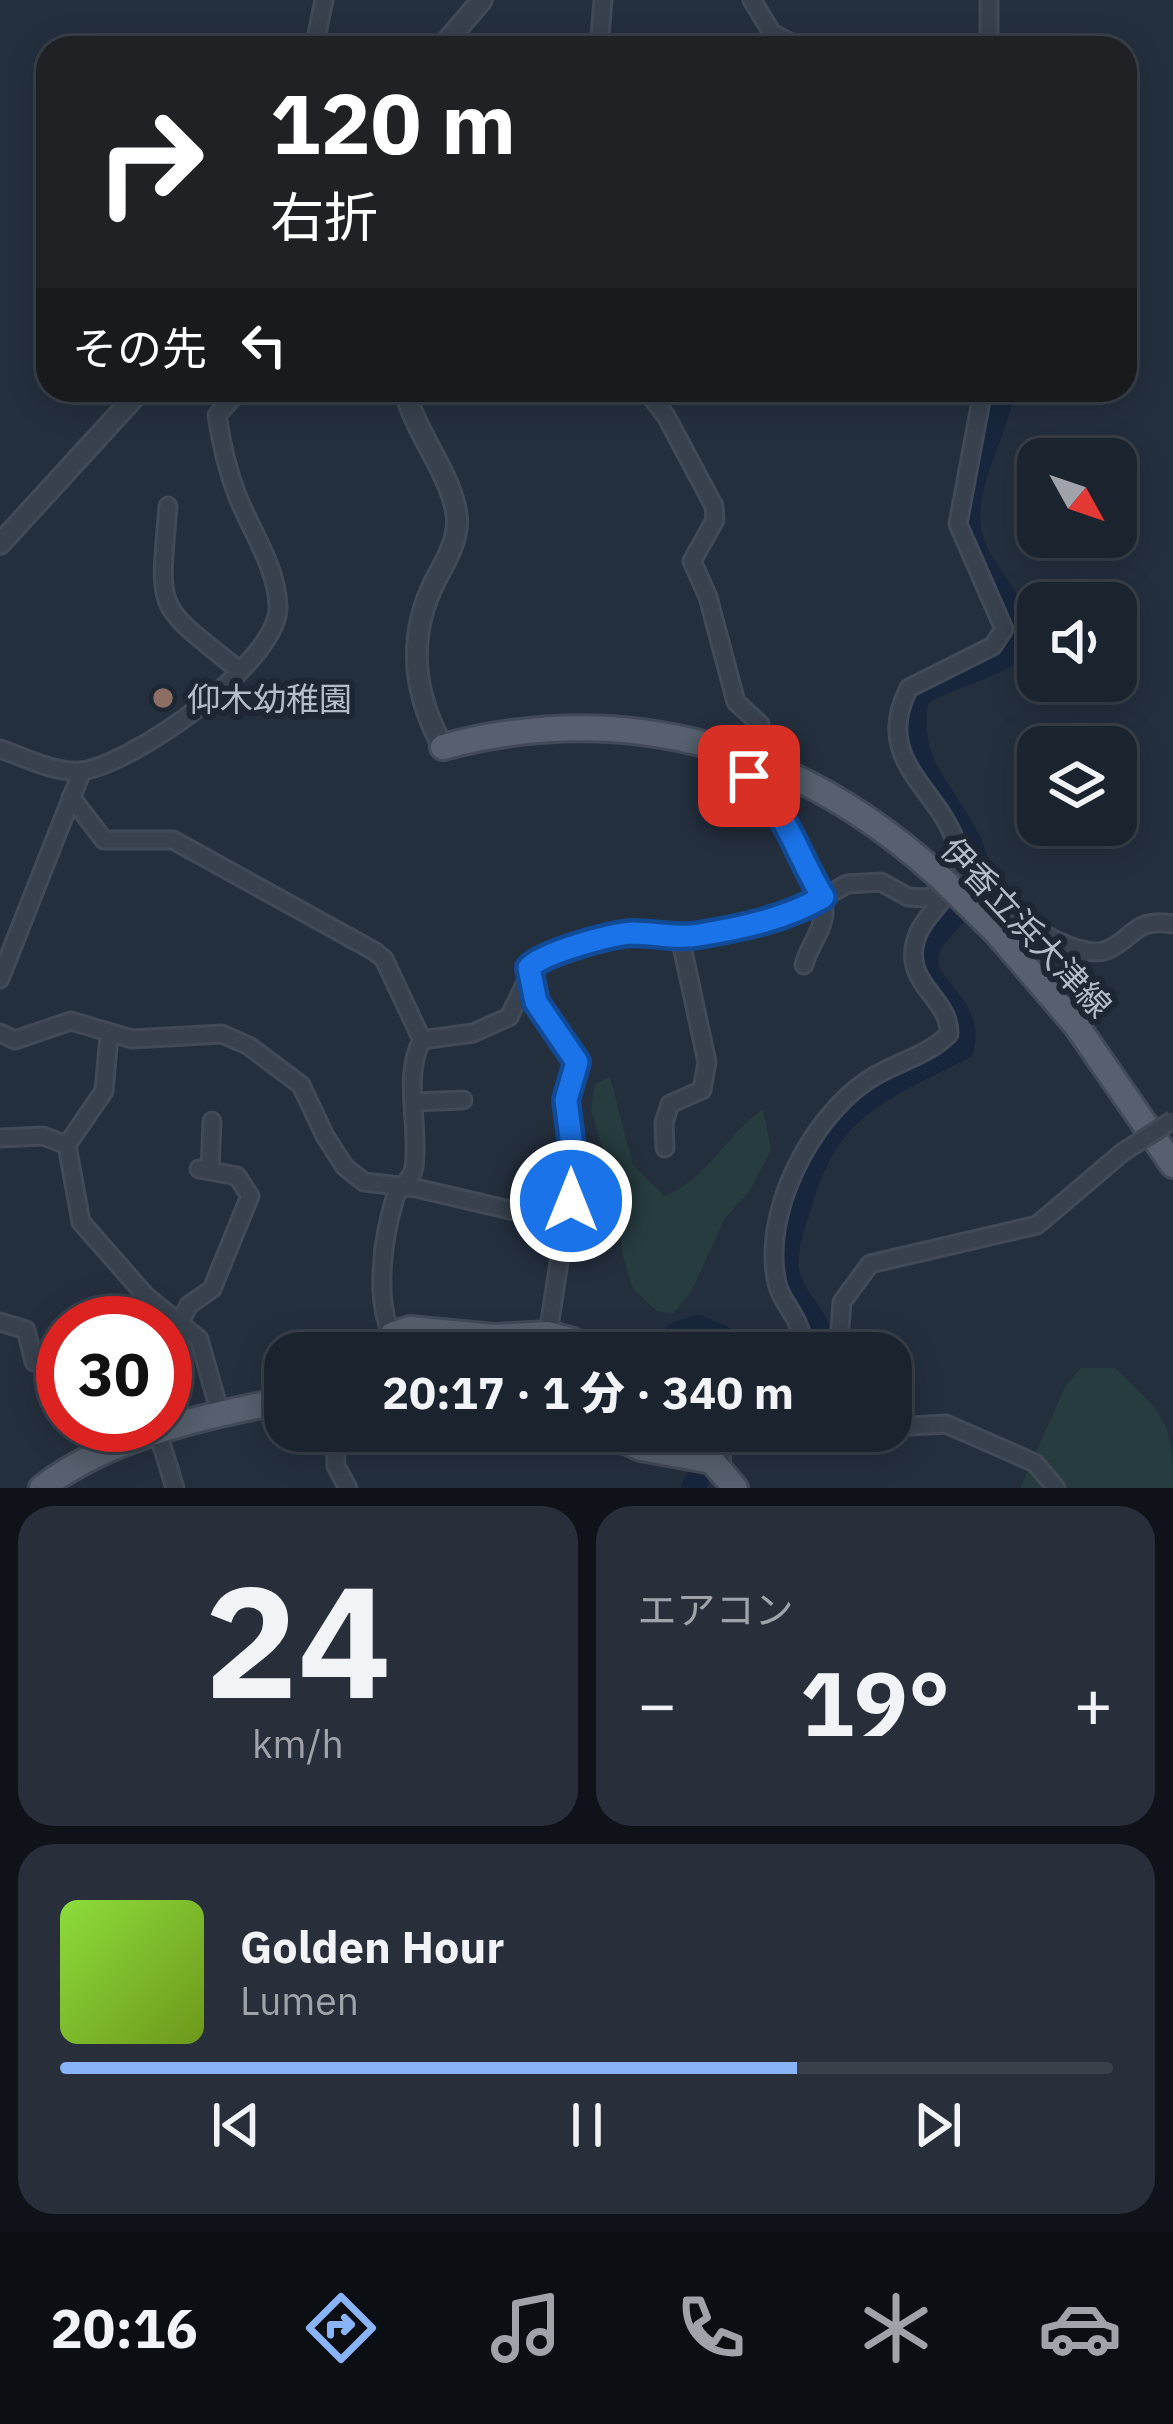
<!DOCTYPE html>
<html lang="ja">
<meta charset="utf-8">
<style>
:root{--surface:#1b232e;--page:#282f3a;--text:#f1f3f6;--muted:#a0a4aa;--line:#39404a;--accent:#8ab4f8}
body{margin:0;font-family:"IBM Plex Sans","Noto Sans JP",sans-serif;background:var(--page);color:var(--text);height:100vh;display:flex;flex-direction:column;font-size:45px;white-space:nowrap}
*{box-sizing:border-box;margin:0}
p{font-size:39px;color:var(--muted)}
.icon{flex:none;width:66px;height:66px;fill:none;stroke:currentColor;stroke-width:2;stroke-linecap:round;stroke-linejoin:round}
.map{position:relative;height:1488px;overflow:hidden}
.side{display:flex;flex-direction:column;gap:18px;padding:18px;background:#0f1319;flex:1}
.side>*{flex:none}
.top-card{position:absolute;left:36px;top:36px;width:1101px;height:366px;border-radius:36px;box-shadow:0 6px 30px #0003,0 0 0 3px var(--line);background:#202124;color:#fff;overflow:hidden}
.needle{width:78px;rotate:130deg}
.controls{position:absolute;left:1017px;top:438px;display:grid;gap:24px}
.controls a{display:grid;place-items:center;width:120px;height:120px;border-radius:24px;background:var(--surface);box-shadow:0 6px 30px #0003,0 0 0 3px var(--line);font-size:60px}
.speed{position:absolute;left:36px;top:1296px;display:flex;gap:24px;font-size:60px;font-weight:700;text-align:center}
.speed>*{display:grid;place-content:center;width:156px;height:156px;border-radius:50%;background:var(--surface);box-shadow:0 6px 30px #0003,0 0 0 3px var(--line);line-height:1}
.speed .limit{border:18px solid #d22;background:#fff;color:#111}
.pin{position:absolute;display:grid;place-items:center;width:102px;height:102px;color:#fff;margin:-51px;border-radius:24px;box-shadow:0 6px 18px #0006}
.me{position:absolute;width:132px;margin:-66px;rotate:0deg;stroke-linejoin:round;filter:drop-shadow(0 0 9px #0008)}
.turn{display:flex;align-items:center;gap:42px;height:252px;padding:0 36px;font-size:54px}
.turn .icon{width:156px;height:156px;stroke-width:2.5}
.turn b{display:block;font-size:84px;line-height:102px}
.then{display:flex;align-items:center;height:114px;padding:0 36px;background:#0003;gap:24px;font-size:45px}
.big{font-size:90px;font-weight:800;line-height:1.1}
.side .widget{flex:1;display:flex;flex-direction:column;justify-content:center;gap:18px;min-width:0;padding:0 42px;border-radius:36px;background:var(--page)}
.side .dial{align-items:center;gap:0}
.dial b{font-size:156px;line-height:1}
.song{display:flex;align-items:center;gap:36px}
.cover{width:144px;height:144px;border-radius:18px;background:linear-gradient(135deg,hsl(90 70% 55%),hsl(80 70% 35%))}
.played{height:12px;border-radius:6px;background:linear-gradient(90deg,var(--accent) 70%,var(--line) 70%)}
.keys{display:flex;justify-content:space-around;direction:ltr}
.heat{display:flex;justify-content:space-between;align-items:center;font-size:66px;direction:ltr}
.side .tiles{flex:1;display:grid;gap:18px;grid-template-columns:1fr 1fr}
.widget:last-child{grid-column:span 2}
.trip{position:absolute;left:264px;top:1332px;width:648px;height:120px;border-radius:36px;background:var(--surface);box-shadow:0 6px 30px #0003,0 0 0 3px var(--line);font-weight:800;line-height:120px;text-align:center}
.menu{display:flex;height:192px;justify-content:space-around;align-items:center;background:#0b0e12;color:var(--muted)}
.menu .icon{width:84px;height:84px}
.menu .current{color:var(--accent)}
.menu b{font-size:54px;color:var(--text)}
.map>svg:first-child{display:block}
.green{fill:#263c3f}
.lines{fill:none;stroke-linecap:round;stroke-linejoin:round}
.river{stroke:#17263c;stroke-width:24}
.minor-casing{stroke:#414a57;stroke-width:21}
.tertiary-casing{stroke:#414a57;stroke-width:24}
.primary-casing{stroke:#414a57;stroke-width:30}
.minor{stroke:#38414e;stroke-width:15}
.tertiary{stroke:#38414e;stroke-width:18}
.primary{stroke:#56606e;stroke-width:24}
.minor-bridge-casing{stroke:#414a57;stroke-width:21;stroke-linecap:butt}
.primary-bridge-casing{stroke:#414a57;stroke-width:30;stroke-linecap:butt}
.minor-bridge{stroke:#38414e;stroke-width:15}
.primary-bridge{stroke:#56606e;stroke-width:24}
.route-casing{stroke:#114b97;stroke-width:30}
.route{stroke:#1a73e8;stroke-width:21}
.education-dot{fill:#8d6e63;stroke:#1d2633;stroke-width:4.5}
.labels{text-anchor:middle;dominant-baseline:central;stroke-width:12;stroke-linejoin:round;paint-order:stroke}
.poi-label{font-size:33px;fill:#b4bcc9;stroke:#1d2633;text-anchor:start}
.street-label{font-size:33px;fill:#b4bcc9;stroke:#1d2633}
</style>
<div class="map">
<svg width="1173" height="1488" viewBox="0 0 1173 1488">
<rect width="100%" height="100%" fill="#242f3e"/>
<g class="green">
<path d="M610 1077 633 1165 664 1196C707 1180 726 1135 763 1109L771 1150 749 1192 725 1218 691 1292 673 1314 657 1311 633 1289 622 1253 619 1206 591 1110 595 1084Z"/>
<path d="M1081 1368H1115C1164 1416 1173 1418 1173 1488H1020L1066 1385Z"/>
</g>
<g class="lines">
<g class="river">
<path d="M668 1353 678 1333 698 1327 721 1337 738 1353"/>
<path d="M822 1353C827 1321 791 1301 787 1270 784 1249 793 1228 799 1207 826 1107 877 1091 962 1048 975 1000 910 986 930 945 941 922 967 908 980 885 976 808 899 783 917 696 948 675 987 671 1016 648 1025 598 974 574 969 528 963 481 995 435 1003 390"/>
<path d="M693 1488C704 1470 708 1450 698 1431"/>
</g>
<defs>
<g id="minor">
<path d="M752 0 772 33 801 48"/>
<path d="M989 0V48"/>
<path d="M314 48 324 0"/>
<path d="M599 48 603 0"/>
<path d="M646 390 666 416 714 506 715 520 692 561 708 597 736 702 760 724C763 743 749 759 750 778 751 796 770 799 778 812 787 826 825 902 824 913 823 931 808 947 804 965"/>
<path d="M168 506C159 616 154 601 240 671"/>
<path d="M0 749C24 757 54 773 80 771 131 766 279 662 278 607 277 567 251 531 237 495 227 469 221 442 217 415L240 390"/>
<path d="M71 797 104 840H173L374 951 384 959 422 1040C402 1077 420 1126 414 1167 412 1181 399 1186 395 1198 383 1237 374 1298 392 1335"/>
<path d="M529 977 536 1002 577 1062 566 1100 576 1177 565 1223"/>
<path d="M0 979 82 771"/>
<path d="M1057 1002 1084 950"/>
<path d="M0 1033 15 1040 71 1021 132 1039 222 1034 249 1046 301 1085 325 1136 345 1167 364 1182 416 1188 565 1223 548 1334"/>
<path d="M422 1040 473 1033 509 1017 538 958 633 933 696 935 796 913 847 884 881 882 908 897 927 898 952 886 964 887C997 902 1073 964 1107 950 1135 938 1134 917 1173 924"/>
<path d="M415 1102 463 1100"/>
<path d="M0 1138 43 1136 67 1145 81 1222 146 1296 199 1339 220 1413"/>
<path d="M67 1145 104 1091 109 1036"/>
<path d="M665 1148 664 1123 670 1104 702 1090 707 1062 680 937"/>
<path d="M210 1170 212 1121"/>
<path d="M0 1322 26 1330 34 1362 63 1370"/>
<path d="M180 1322 189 1305 212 1289 250 1196 237 1176 199 1169"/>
<path d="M789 1353 801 1333C797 1314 781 1302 777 1283 761 1213 811 1118 868 1080 893 1063 928 1056 949 1034 950 998 905 985 915 943 923 907 971 890 957 846 940 788 871 761 909 688L993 646 1004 629 958 524 983 390"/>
<path d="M838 1353 842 1302 870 1264 1037 1225 1123 1152"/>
<path d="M891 1427 946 1424 1035 1463 1056 1488"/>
<path d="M335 1431 336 1466 348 1488"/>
<path d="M720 1431 722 1468"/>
<path d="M158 1433 175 1488"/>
</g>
<g id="tertiary">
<path d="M441 48 482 0"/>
<path d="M405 390C415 434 454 477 457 519 458 540 446 561 436 579 407 636 412 691 443 747"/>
<path d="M0 544 141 390"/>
</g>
<g id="primary">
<path d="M443 747C629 697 801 749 941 878"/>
<path d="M996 932 1076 1025 1173 1165"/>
<path d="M382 1353 392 1335 410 1329 494 1337 548 1334 573 1341 587 1353"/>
<path d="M604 1431 641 1448 712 1461 735 1488"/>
<path d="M42 1488C109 1436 203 1417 285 1400"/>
</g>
</defs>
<use href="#minor" class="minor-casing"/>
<use href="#tertiary" class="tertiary-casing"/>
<use href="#primary" class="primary-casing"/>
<use href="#minor" class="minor"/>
<use href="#tertiary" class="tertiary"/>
<use href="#primary" class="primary"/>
<defs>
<path id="minor-bridge" d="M1123 1152 1173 1120"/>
<path id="primary-bridge" d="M941 878 996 932"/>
</defs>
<use href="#minor-bridge" class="minor-bridge-casing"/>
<use href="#primary-bridge" class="primary-bridge-casing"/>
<use href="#minor-bridge" class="minor-bridge"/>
<use href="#primary-bridge" class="primary-bridge"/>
</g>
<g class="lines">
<defs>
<path id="route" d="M571 1201 576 1177 566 1100 577 1062 536 1002 529 968C542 953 611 934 633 933 656 933 676 939 699 935 741 928 786 919 823 897 806 870 795 839 778 812 769 797 755 795 749 776"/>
</defs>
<use href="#route" class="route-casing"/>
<use href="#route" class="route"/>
</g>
<circle class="education-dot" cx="163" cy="698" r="12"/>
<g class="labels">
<g class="poi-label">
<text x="187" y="698">仰木幼稚園</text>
</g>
<g class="street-label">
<text transform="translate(1027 927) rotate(47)">伊香立浜大津線</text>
</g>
</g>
</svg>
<div class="controls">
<a><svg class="needle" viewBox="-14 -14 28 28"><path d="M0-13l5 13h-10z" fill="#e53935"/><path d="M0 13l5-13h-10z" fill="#a0a4aa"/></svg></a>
<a><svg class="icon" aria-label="sound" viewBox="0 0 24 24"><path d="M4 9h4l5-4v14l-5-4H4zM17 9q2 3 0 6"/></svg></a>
<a><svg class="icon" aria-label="layers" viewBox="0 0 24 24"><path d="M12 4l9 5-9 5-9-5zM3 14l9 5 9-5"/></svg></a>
</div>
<div class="speed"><div class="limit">30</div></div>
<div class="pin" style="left:749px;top:776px;background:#d93025"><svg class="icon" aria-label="arrive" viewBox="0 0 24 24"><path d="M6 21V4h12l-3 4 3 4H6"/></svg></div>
<svg class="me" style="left:571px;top:1201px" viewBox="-20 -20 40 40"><circle r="17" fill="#1a73e8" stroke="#fff" stroke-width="3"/><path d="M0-11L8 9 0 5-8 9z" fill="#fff"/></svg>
<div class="trip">20:17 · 1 分 · 340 m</div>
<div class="top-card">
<div class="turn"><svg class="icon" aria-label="right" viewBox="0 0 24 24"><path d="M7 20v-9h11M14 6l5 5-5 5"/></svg><div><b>120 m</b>右折</div></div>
<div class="then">その先<svg class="icon" aria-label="left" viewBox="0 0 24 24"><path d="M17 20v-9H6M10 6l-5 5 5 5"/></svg></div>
</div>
</div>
<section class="side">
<div class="tiles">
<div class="widget dial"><b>24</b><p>km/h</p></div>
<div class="widget"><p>エアコン</p>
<div class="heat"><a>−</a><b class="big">19°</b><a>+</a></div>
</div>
<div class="widget">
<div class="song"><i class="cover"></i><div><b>Golden Hour</b><p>Lumen</p></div></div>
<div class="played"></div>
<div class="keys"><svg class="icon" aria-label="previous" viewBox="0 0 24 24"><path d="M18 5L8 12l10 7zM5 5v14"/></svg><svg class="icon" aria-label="pause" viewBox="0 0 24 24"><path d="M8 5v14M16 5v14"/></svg><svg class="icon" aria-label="next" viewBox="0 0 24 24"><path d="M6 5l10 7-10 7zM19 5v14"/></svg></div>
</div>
</div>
</section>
<nav class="menu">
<b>20:16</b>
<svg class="icon current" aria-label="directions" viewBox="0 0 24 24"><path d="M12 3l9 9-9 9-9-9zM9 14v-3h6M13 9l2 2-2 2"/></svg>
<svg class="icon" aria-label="music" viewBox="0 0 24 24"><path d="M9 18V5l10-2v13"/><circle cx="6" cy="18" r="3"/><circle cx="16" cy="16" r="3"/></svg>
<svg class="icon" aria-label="phone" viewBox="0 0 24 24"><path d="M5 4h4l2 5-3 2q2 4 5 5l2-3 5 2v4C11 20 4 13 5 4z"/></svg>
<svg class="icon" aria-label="climate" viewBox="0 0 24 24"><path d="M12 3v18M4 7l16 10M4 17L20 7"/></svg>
<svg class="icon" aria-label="car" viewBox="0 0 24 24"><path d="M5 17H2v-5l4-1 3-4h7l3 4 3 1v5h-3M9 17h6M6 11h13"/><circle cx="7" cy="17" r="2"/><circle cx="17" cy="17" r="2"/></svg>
</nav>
